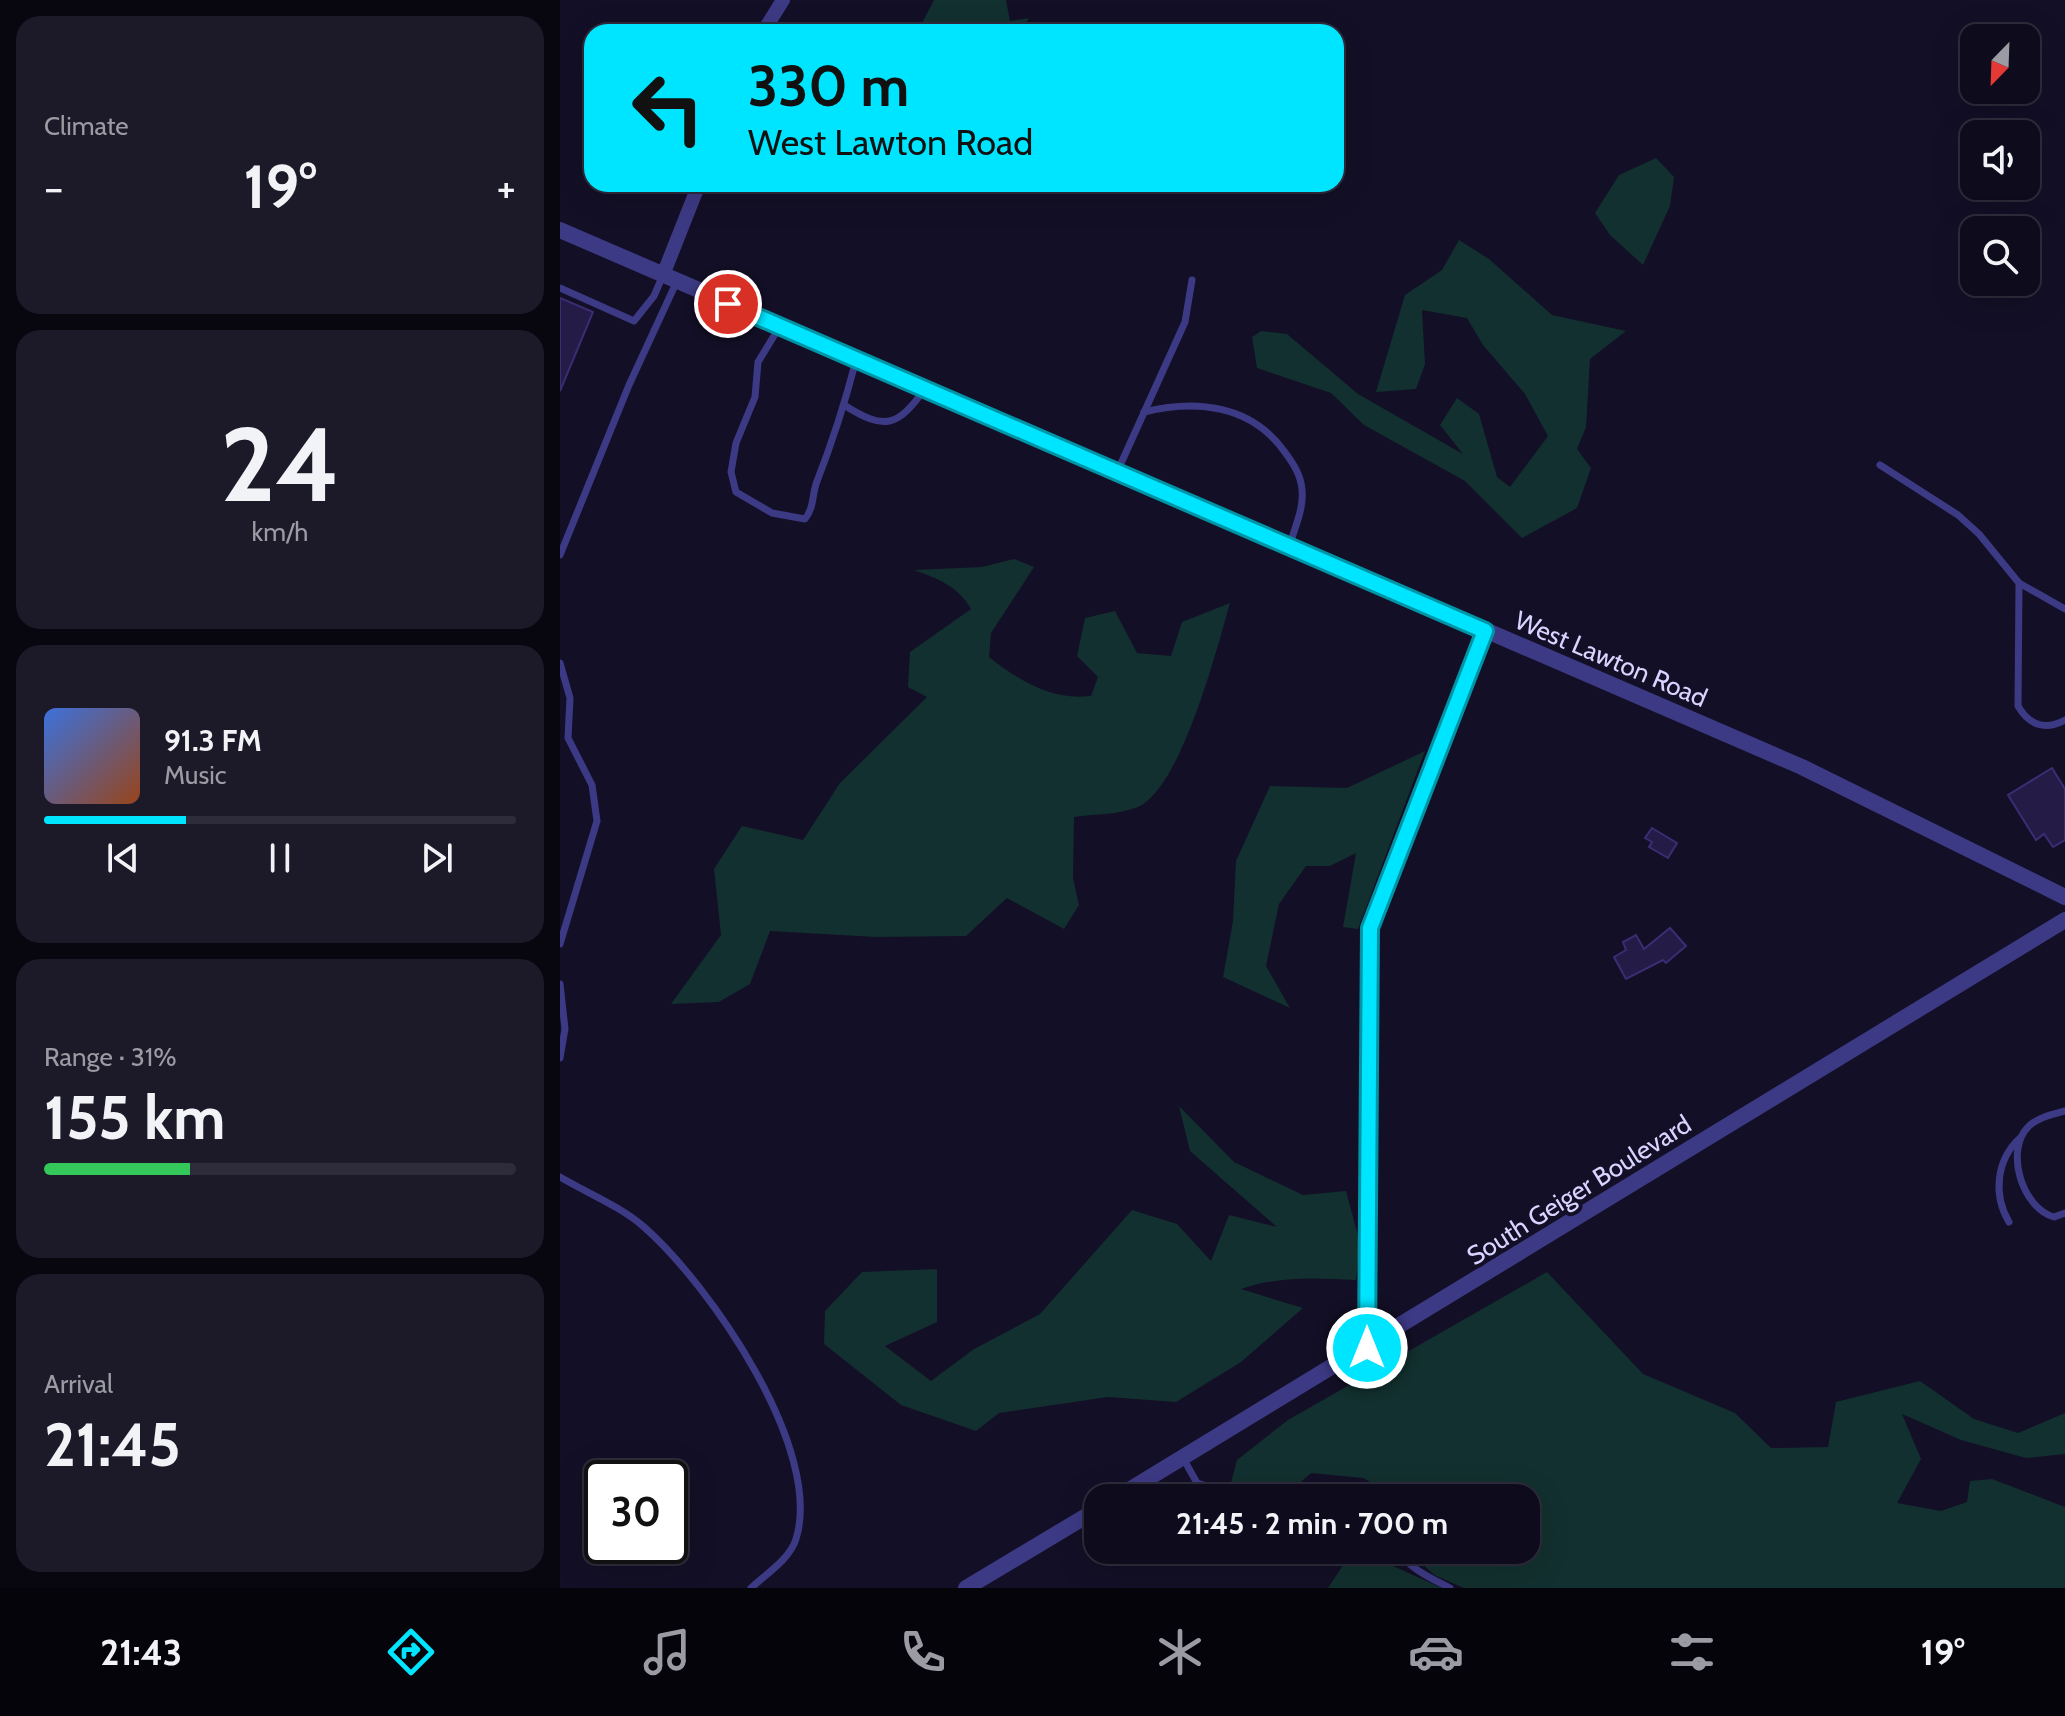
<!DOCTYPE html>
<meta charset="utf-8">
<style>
:root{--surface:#0e0b1c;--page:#1c1929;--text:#f1f3f6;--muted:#9b9ba3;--line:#2e2b3b;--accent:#00e5ff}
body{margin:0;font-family:Cabin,sans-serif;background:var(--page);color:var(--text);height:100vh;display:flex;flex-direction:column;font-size:30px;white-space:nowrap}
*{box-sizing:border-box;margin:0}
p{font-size:26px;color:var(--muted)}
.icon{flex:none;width:44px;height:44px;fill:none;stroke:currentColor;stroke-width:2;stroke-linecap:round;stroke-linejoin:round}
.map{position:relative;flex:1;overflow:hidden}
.panel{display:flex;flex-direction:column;gap:16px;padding:16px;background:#08060f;width:560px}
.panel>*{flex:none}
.top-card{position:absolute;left:24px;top:24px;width:760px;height:168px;border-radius:24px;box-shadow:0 8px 32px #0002,0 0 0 2px var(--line);background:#00e5ff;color:#111;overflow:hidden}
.needle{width:52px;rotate:203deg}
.tools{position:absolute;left:1400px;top:24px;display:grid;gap:16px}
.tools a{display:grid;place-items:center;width:80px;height:80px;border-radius:16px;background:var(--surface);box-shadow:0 8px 32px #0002,0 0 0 2px var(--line);font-size:40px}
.speed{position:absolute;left:24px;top:1460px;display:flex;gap:16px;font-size:40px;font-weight:700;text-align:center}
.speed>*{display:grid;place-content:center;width:104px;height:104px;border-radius:50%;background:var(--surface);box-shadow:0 8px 32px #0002,0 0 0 2px var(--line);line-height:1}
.speed .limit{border:4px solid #111;border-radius:12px;background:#fff;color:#111}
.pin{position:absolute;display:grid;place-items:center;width:68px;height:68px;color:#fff;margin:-34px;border:4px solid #fff;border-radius:50%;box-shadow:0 2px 8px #0007}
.me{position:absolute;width:88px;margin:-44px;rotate:0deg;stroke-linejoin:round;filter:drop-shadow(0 0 6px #0008)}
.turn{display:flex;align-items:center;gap:28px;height:168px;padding:0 32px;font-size:36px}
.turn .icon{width:104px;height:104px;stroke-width:2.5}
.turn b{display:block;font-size:56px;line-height:68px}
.big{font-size:60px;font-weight:700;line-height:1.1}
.panel .tile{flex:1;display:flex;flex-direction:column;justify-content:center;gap:12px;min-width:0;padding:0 28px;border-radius:24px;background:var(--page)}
.panel .dial{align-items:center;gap:0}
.dial b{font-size:104px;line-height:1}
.song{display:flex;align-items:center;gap:24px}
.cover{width:96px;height:96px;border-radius:12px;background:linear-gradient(135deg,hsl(220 70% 55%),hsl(20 70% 35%))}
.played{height:8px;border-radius:4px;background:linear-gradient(90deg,var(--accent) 30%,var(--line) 30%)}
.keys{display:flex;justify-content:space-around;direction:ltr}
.heat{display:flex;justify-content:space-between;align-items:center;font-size:44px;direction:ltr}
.charge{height:12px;border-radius:6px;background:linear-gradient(90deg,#34c759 31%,var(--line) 0)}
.trip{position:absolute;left:524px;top:1484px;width:456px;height:80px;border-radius:24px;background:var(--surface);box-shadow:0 8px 32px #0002,0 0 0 2px var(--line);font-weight:700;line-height:80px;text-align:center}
.tab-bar{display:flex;height:128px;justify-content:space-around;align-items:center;background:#06040b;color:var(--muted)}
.tab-bar .icon{width:56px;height:56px}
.tab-bar .active{color:var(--accent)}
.tab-bar b{font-size:36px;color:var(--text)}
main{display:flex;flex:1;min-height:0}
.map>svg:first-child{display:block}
.green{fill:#12302f}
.building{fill:#241b47;stroke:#3b2d73;stroke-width:2}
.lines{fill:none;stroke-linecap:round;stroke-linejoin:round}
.service{stroke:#3d3a85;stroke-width:7}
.minor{stroke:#3d3a85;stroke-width:14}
.tertiary{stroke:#3d3a85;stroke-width:16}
.route-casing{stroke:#0095a6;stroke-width:20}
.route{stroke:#00e5ff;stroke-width:14}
.labels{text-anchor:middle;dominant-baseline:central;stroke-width:8;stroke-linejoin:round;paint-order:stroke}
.street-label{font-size:26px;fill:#d9d4ff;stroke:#130f26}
</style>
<main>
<section class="panel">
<div class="tile"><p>Climate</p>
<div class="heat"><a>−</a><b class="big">19°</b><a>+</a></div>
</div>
<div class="tile dial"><b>24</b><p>km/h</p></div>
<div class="tile">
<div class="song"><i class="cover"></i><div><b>91.3 FM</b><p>Music</p></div></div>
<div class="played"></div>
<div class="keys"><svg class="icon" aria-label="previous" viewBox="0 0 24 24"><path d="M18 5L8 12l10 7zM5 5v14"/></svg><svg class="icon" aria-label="pause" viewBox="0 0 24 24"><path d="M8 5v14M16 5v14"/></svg><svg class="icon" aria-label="next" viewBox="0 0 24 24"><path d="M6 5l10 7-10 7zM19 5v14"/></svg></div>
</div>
<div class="tile"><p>Range · 31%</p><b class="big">155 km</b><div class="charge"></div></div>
<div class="tile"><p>Arrival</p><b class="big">21:45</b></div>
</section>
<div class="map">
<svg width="1505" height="1588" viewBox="0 0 1505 1588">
<rect width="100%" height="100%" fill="#130f26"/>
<g class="green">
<path d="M374 0H446L450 21 469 18 460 32H369L361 25Z"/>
<path d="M1096 158 1114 177 1110 206 1083 265 1050 235 1035 213 1059 175Z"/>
<path d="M899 240 929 259 992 315 1066 331 1030 359 1026 427 1017 449 1031 468 1017 508 962 538 905 481 804 425 771 393 697 368 692 337 701 331 727 334 798 394 903 454 880 425 897 398 919 414 937 477 950 487 988 436 965 394 923 345 907 318 862 310 865 364 856 389 816 392 845 295 882 270Z"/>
<path d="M454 559 474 567 431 633 429 657C459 681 493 701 531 696L538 677 517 656 525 618 555 611 577 653 611 656 622 622 670 603C657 648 620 794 575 808 556 815 533 814 514 817L513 878 519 905 504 929 447 898 406 936 316 937 210 931 190 984 159 1002 111 1004 161 935 154 869 182 826 243 840 280 783 367 697 348 687 350 652 411 609C399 587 377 578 354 570L422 567Z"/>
<path d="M865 751 798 929 783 927 796 853 770 866H746L719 904 706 966 730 1008 663 977 673 921 676 861 710 786 787 788Z"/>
<path d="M619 1106 674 1162 743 1195 786 1191 800 1243 796 1280C755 1278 719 1276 681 1289L743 1308 681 1362 616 1402 548 1397 439 1413 416 1431 341 1405 264 1344 265 1311 302 1272 377 1269V1322L325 1346 371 1381 414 1349 480 1314 572 1210 617 1224 651 1261 669 1215 717 1227 630 1151Z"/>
<path d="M987 1272 1083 1374 1175 1413 1211 1448 1268 1447 1276 1402 1360 1381 1414 1419 1458 1433 1505 1413V1454L1466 1458 1401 1440 1342 1414 1361 1459 1337 1503 1381 1511 1407 1502 1410 1481 1432 1479 1505 1507V1588H904L874 1575 848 1550H966V1498H839L803 1478 751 1473 735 1487 757 1498H667L677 1460 728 1420Z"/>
<path d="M793 1550H821L824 1562 882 1588H768Z"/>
</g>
<g class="building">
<path d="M0 298 33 312 0 391Z"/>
<path d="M1492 768 1505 789V840L1493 847 1484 834 1476 840 1448 795Z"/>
<path d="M1092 828 1117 843 1108 858 1089 847 1092 842 1085 838Z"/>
<path d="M1110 928 1126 946 1106 963 1103 960 1066 979 1054 957 1066 950 1063 942 1076 935 1084 949Z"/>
</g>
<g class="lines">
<g class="service">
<path d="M0 288 74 321 94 296 103 275"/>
<path d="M220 326 198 362 195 397 176 443 171 472 176 492 212 513 245 519C254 507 252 497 256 484 272 443 285 403 296 360"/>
<path d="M284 405C325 431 337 427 365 389"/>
<path d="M584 412C636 399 691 405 724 451 733 463 741 475 742 490 744 508 735 527 730 544"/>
<path d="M1320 465 1398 515 1419 534 1459 583 1505 609"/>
<path d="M558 470 625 322 632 280"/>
<path d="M0 555 69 385 117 281"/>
<path d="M1459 583 1458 706C1469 725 1485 731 1505 720"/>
<path d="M0 663 10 698 8 738 32 785 37 821 0 944"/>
<path d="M0 984 5 1029 0 1058"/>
<path d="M1505 1111C1493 1114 1479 1117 1469 1126 1444 1150 1462 1208 1494 1217L1505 1213"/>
<path d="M0 1177C27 1193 60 1206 84 1227 149 1284 264 1449 236 1539 230 1559 206 1574 191 1588"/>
<path d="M1449 1222C1433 1195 1436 1160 1460 1138"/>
<path d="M623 1458 637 1483 690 1498"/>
<path d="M735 1498 790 1488 808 1498"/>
<path d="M839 1550C847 1568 873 1579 890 1588"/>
</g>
<g class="minor">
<path d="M203 32 223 0"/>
<path d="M103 275 139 184"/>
<path d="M807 1348 810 928 925 631"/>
</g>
<g class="tertiary">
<path d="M0 230 1242 767 1505 897"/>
<path d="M556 1498 1505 920"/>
<path d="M406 1588 538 1509"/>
</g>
</g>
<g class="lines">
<defs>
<path id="route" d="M168 304 925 631 810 928 807 1348"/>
</defs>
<use href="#route" class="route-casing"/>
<use href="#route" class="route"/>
</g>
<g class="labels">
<g class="street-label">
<text transform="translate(1051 659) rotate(23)">West Lawton Road</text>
<text transform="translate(1019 1190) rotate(-32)">South Geiger Boulevard</text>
</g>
</g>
</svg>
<div class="tools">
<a><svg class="needle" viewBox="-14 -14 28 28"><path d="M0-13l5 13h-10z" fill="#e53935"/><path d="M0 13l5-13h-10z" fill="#9b9ba3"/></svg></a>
<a><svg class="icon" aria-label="sound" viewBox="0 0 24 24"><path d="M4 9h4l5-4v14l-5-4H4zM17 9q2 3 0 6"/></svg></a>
<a><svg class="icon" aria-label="search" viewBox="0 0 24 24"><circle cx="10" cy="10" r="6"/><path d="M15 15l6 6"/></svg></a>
</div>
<div class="speed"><div class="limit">30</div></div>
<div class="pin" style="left:168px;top:304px;background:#d93025"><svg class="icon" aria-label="arrive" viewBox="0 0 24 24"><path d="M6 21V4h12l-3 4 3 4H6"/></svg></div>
<svg class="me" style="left:807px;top:1348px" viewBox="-20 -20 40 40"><circle r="17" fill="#00e5ff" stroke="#fff" stroke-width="3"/><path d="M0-11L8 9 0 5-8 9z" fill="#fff"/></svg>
<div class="trip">21:45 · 2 min · 700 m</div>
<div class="top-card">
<div class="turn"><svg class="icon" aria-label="left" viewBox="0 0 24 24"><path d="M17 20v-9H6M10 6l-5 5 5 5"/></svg><div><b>330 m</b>West Lawton Road</div></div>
</div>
</div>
</main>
<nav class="tab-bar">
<b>21:43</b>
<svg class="icon active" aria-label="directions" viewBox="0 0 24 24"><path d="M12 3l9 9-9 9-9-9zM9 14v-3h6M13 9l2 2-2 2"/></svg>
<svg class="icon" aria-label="music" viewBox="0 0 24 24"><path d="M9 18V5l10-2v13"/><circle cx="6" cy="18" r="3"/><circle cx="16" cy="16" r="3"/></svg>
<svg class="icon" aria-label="phone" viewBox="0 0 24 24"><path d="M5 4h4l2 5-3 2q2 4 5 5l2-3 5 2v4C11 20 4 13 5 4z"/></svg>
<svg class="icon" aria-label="climate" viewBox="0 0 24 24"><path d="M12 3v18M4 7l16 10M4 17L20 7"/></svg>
<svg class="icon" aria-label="car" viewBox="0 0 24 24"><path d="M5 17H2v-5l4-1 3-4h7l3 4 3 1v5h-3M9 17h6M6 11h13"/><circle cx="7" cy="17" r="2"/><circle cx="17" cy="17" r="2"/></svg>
<svg class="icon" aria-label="filters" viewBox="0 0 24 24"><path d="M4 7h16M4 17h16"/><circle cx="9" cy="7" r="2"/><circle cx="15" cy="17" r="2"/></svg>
<b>19°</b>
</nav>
